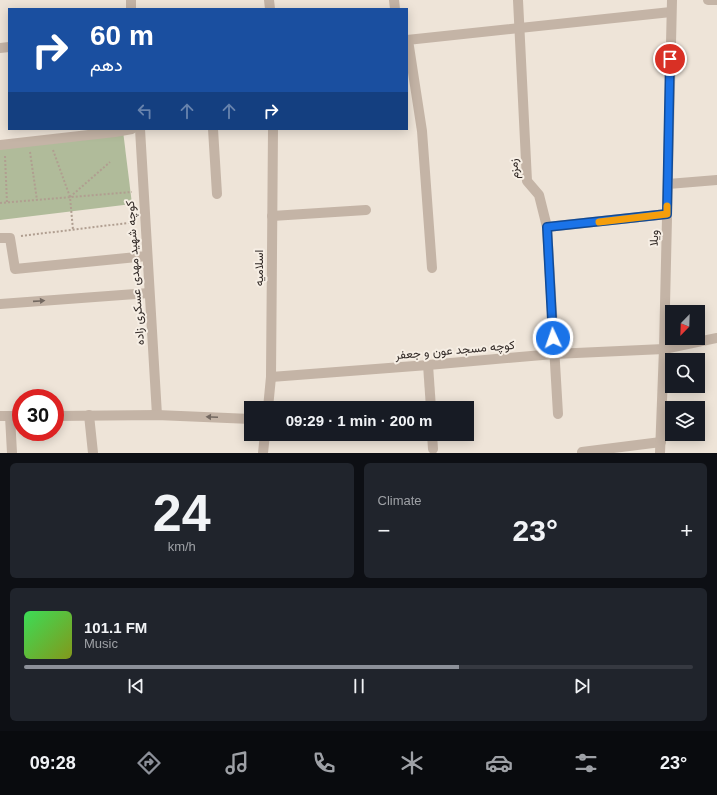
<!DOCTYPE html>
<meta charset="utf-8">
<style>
:root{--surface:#171b24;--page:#20242c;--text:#f1f3f6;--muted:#9ea1a6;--line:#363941;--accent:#8c9099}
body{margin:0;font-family:Helvetica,Vazirmatn,sans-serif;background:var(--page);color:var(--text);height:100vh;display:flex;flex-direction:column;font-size:15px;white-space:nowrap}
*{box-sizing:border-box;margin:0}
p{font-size:13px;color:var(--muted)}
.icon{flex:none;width:22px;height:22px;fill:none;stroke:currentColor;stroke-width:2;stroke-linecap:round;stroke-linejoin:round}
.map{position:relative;height:453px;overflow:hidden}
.panel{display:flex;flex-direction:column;gap:10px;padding:10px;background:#0d0f14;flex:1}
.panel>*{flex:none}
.hud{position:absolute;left:8px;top:8px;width:400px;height:122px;border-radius:0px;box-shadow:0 2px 10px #0003;background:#1a4fa0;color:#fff;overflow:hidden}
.needle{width:26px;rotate:203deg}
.tools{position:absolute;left:665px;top:305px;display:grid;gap:8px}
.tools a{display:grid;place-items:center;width:40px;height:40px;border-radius:0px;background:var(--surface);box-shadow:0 2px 10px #0003;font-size:20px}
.speed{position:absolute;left:12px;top:389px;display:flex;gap:8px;font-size:20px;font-weight:700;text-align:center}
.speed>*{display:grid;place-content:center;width:52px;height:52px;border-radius:50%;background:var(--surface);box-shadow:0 2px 10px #0003;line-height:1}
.speed .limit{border:6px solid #d22;background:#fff;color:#111}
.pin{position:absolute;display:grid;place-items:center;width:34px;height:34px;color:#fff;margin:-17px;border:2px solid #fff;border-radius:50%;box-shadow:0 1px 4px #0007}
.me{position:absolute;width:44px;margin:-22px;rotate:357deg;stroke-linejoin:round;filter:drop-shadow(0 0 3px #0008)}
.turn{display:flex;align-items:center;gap:14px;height:84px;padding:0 16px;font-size:18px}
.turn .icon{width:52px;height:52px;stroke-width:2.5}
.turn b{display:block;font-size:28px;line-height:34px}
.lanes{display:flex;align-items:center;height:38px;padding:0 16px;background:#0003;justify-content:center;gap:20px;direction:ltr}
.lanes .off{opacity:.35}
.big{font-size:30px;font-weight:700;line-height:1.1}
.panel .tile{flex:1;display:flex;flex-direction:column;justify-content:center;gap:6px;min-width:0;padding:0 14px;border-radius:6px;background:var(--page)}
.panel .dial{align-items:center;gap:0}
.dial b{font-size:52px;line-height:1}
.song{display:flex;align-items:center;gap:12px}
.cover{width:48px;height:48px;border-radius:6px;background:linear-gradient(135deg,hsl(130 70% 55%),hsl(70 70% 35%))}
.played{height:4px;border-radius:2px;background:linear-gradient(90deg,var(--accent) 65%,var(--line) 65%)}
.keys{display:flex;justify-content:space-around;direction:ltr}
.heat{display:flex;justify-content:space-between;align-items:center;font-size:22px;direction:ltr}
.panel .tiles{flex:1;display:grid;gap:10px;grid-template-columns:1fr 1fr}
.tile:last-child{grid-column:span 2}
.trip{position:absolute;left:244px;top:401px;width:230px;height:40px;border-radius:0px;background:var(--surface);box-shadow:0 2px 10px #0003;font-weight:700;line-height:40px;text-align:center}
.tabs{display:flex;height:64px;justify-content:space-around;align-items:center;background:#090b0e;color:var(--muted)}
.tabs .icon{width:28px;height:28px}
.tabs .active{color:var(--accent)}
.tabs b{font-size:18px;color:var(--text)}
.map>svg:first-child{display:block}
.green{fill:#b0bb9a}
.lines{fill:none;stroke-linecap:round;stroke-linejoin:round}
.path{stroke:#b09e90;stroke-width:2;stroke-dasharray:2 2;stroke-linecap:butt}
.minor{stroke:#c4b4a6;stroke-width:10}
.oneway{fill:#736860}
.route-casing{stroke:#114b97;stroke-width:10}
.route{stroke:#1a73e8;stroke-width:7}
.slow{stroke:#f59e0b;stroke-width:7}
.labels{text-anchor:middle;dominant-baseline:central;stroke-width:4;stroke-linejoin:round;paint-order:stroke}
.street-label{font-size:12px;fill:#312926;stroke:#f6eee4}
</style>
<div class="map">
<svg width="717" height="453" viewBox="0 0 717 453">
<rect width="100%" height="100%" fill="#eee4d8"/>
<path class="green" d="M123 131 132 204 0 220V145Z"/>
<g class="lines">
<g class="path">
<path d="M53 150 70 197 73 230"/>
<path d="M30 152 37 200"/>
<path d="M5 156 7 203"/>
<path d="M70 197 110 162"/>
<path d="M0 203 132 192"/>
<path d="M21 236 136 222"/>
</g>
<g class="minor">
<path d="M131 0V9"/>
<path d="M269 0 270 9"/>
<path d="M394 0 395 9"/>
<path d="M518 0 527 181 539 195 547 227 558 414"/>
<path d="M708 0H717"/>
<path d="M407 40 671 12"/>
<path d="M408 40 422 131 432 268"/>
<path d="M0 48 9 47"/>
<path d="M140 129 157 415"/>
<path d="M213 129 217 194"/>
<path d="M0 145 115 132 132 129"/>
<path d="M668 184 717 180"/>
<path d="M272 216 366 210"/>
<path d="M547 227 667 214"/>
<path d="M0 238H10L15 269 147 256"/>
<path d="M0 304 149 293"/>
<path d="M428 365 431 408"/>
<path d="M271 377 428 365 554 354 664 349 717 338"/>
<path d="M268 408 271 377 273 129"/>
<path d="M89 415 93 453"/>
<path d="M0 416H21"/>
<path d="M10 416 12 453"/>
<path d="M55 416 157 415 251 419"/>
<path d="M432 434 433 449"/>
<path d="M582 452 661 442"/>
<path d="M263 453 265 434"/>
<path d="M660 453 664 349 672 0"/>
</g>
</g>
<defs><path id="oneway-solid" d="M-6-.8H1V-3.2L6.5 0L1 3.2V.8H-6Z"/></defs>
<g class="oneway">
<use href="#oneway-solid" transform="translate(39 301) rotate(-4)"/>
<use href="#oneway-solid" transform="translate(212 417) rotate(-178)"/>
</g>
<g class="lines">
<defs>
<path id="route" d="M553 338 547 227 667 214 670 59"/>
</defs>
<use href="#route" class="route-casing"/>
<use href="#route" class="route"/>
<path class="slow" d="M599 222 667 214V206"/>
</g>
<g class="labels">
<g class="street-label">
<text transform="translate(514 169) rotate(-95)">زمزم</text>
<text transform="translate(654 238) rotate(-89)">ویلا</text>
<text transform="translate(259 268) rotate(-90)">اسلامیه</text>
<text transform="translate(135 273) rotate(-94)">کوچه شهید مهدی عسکری زاده</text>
<text transform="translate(455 350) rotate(-5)">کوچه مسجد عون و جعفر</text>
</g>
</g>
</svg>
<div class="tools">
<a><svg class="needle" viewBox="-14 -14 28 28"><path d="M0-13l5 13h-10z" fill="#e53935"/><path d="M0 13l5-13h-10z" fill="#9ea1a6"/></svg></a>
<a><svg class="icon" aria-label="search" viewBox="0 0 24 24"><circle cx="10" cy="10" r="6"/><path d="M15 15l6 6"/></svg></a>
<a><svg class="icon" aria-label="layers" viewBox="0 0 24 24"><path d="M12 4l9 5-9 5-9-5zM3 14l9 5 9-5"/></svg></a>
</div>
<div class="speed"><div class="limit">30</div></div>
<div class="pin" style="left:670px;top:59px;background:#d93025"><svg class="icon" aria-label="arrive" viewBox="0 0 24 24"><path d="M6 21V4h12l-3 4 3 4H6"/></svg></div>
<svg class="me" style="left:553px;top:338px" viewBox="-20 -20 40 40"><circle r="17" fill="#1a73e8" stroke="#fff" stroke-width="3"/><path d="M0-11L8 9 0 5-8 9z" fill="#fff"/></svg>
<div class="trip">09:29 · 1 min · 200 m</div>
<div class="hud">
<div class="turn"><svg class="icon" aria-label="right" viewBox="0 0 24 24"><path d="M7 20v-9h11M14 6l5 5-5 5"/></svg><div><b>60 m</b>دهم</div></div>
<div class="lanes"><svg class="icon off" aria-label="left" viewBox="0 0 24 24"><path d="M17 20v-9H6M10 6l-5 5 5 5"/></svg><svg class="icon off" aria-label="ahead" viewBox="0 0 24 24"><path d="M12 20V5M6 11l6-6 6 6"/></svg><svg class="icon off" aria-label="ahead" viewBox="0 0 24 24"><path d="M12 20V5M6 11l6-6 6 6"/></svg><svg class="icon" aria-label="right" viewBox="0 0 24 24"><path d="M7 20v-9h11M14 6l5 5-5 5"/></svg></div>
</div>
</div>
<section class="panel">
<div class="tiles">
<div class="tile dial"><b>24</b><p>km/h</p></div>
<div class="tile"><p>Climate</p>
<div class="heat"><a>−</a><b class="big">23°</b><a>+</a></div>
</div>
<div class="tile">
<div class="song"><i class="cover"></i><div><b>101.1 FM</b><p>Music</p></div></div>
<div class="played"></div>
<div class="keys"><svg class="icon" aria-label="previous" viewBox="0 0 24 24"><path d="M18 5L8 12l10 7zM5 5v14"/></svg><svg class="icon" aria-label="pause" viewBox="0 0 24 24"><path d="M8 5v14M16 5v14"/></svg><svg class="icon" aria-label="next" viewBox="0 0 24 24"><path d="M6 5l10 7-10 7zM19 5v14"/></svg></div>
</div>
</div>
</section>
<nav class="tabs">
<b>09:28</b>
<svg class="icon active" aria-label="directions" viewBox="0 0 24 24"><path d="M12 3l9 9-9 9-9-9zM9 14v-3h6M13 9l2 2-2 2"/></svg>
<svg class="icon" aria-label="music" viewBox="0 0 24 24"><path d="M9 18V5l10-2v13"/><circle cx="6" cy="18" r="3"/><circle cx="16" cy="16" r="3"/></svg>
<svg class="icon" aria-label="phone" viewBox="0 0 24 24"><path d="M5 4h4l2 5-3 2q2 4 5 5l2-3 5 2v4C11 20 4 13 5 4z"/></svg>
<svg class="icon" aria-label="climate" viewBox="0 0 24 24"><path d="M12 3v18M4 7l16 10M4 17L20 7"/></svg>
<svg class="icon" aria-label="car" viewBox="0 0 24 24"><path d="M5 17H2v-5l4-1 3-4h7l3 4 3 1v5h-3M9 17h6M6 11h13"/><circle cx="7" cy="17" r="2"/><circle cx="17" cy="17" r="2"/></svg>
<svg class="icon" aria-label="filters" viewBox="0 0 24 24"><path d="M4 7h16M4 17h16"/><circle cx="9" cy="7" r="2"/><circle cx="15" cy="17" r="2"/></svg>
<b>23°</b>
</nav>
